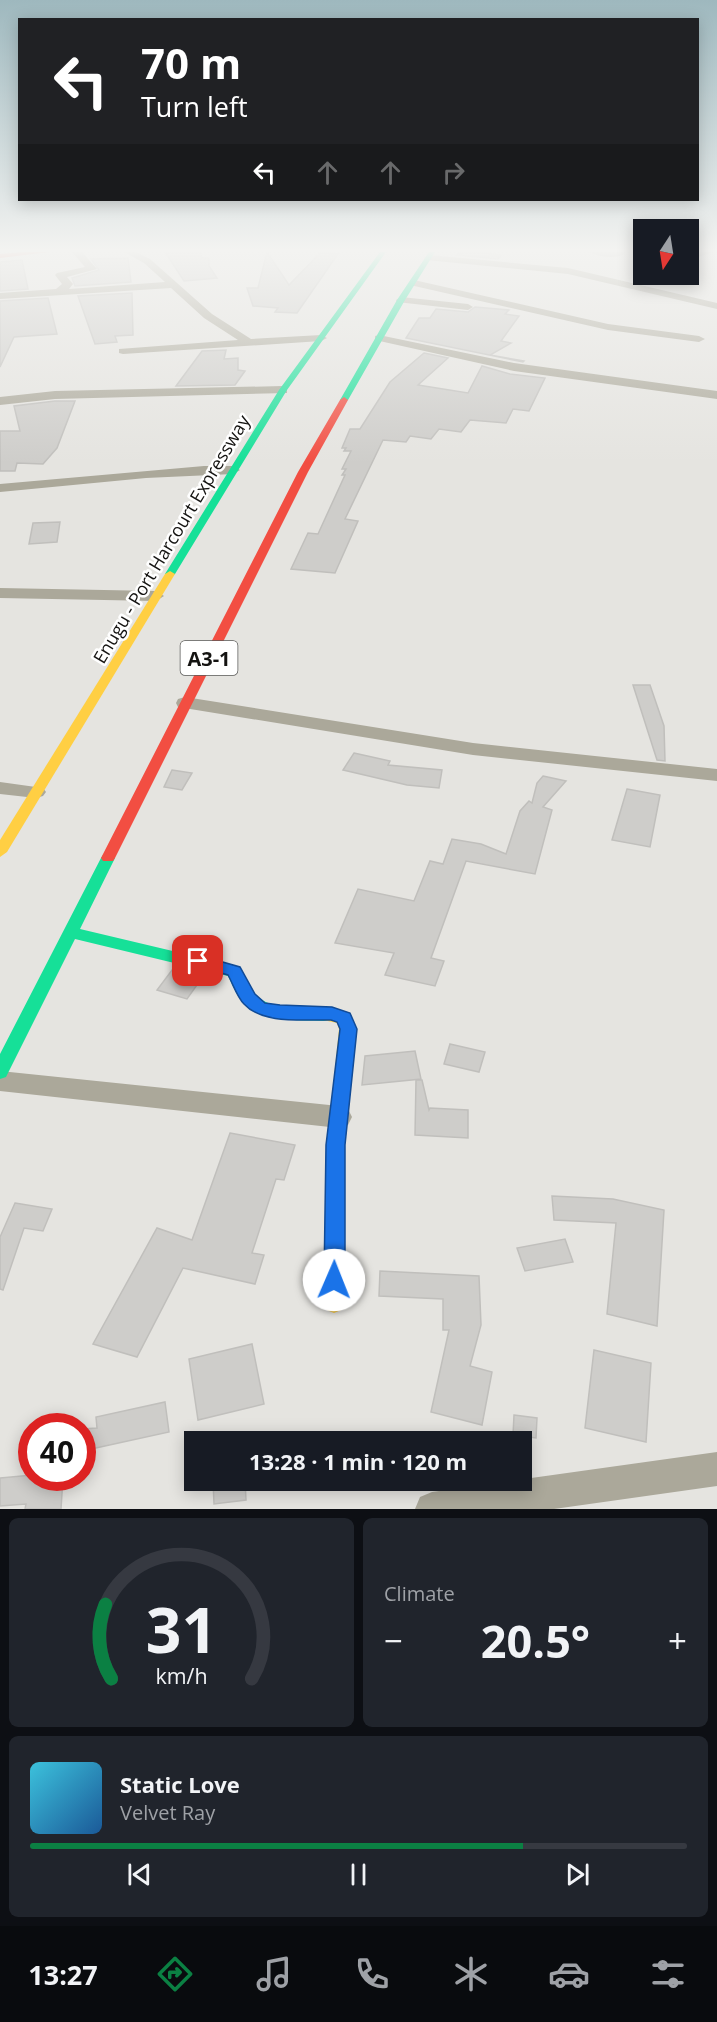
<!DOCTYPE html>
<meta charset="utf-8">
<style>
:root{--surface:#171b24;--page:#20242c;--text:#f1f3f6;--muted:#9ea1a6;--line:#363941;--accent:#0b8043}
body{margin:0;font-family:"Open Sans",sans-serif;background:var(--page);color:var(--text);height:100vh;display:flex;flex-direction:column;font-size:22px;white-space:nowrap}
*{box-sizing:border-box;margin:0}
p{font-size:20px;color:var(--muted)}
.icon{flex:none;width:33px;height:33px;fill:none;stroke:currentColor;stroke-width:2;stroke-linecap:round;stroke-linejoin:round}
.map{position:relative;height:1509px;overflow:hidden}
.details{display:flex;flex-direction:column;gap:9px;padding:9px;background:#0d0f14;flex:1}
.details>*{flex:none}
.guide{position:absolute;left:18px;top:18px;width:681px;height:183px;border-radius:0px;box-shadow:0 3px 15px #0003;background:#202124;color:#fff;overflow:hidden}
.needle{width:39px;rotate:192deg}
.tools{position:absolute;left:633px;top:219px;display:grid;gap:12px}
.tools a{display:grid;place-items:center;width:66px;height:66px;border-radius:0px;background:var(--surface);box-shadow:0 3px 15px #0003;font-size:30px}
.speed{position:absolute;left:18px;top:1413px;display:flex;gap:12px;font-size:30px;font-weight:700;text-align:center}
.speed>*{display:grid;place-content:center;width:78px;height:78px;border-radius:50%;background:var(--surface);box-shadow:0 3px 15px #0003;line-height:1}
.speed .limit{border:9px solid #d22;background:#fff;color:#111}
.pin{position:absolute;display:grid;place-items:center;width:51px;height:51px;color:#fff;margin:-26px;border-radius:12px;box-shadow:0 3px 9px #0006}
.me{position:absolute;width:66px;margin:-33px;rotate:1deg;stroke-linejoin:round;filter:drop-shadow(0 0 4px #0008)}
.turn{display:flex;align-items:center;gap:21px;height:126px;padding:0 24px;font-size:27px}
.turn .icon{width:78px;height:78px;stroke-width:2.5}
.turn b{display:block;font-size:42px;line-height:51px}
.lanes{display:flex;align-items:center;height:57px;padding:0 24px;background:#0003;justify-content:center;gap:30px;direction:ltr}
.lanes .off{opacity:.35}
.big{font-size:45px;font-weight:700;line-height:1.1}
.details .tile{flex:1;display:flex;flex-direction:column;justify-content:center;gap:9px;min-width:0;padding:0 21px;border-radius:9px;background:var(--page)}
.details .dial{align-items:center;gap:0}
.dial svg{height:156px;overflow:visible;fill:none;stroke:var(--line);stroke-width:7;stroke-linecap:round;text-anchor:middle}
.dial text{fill:var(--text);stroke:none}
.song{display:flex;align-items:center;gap:18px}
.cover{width:72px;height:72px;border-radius:9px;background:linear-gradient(135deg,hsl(190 70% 55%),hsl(210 70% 35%))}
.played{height:6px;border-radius:3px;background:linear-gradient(90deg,var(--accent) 75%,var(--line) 75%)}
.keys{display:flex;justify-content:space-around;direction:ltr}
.heat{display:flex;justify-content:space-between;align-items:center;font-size:33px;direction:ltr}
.details .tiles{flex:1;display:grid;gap:9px;grid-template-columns:1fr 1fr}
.tile:last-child{grid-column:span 2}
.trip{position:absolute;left:184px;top:1431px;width:348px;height:60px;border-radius:0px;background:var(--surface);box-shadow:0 3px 15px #0003;font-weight:700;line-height:60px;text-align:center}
.tabs{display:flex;height:96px;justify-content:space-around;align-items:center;background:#090b0e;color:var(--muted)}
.tabs .icon{width:42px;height:42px}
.tabs .on{color:var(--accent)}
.tabs b{font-size:27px;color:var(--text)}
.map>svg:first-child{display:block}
.building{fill:#cecdca;stroke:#c0bfbc;stroke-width:1.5}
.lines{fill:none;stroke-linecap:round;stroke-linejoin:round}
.street{fill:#aba89a;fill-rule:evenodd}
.fast{fill:#16e098;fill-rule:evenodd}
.slow{fill:#ffcf43;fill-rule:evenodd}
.jam{fill:#f24e42;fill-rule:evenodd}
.route{fill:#1a73e8;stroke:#114b97;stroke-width:1.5}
.labels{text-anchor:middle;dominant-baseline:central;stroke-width:5;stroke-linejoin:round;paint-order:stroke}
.far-street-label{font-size:18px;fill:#141311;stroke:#fff}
.shield{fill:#fff;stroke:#5a5a58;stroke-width:1.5}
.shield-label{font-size:20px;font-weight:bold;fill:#141311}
</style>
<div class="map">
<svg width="717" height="1509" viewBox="0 0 717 1509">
<rect width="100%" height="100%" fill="#e5e4e0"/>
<g class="building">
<path d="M165 252H200L202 258H209V266L217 278 184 281Z"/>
<path d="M267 252 289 285 320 253 338 254 297 313 275 312 278 308 253 306 247 288H258Z"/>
<path d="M468 252H475L501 255 498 259 457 255 459 253Z"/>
<path d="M128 258 131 282 75 286 72 278 99 270 91 259Z"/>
<path d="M22 260 28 289 0 291V262Z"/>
<path d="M132 293 133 335 115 336 117 342 95 344 78 296Z"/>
<path d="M48 298 57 334 14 337 0 367V301Z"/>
<path d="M475 307 509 310 505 314 519 316 501 341 511 343 490 355 524 361 523 362 406 338 419 318H430L436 309 468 312Z"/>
<path d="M226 350 224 359 238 358V370L245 371 235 385 176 386 202 351Z"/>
<path d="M424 353 448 358 418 385 468 393 482 366 510 374 545 378 529 411 513 409 506 423 470 420 461 432 439 429 431 439 410 436 406 442 383 440 345 519 358 521 335 573 291 569 308 533 318 534 345 475H342L346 469H342L351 451H344L346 448H342L350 429H360L390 382Z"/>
<path d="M55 401H75L57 448 43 464 17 463 15 471H0V431H20L14 406Z"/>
<path d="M60 522 57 542 29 544 33 523Z"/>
<path d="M633 685H650L664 726 665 761 657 760Z"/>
<path d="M354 753 390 761 388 765 442 770 439 788 407 785 343 770Z"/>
<path d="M172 770 192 773 182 790 164 787Z"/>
<path d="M543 776 566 781 543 807 552 810 535 874 466 861 431 958 444 961 435 986 385 975 394 953 335 943 358 889 414 901 430 861 443 864 452 839 481 844 506 854 520 811 529 801 532 803 537 783Z"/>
<path d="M627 789 660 795 650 847 612 840Z"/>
<path d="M172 970 202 978 187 999 157 990Z"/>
<path d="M450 1044 485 1052 479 1072 444 1064Z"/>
<path d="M415 1051 421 1079 362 1085 365 1056Z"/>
<path d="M416 1080H422L429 1110 430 1108 468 1110V1138L415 1135Z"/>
<path d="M230 1133 295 1145 284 1180 276 1179 252 1253 264 1255 255 1284 183 1268 137 1357 93 1344 157 1228 192 1240Z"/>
<path d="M552 1196 613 1199 664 1210 657 1326 607 1314 616 1223 554 1220Z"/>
<path d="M15 1203 52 1209 43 1231 24 1228 3 1290 0 1289V1237Z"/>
<path d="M565 1239 573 1262 525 1271 517 1248Z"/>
<path d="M380 1271 479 1276 481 1325 470 1366 492 1372 482 1425 431 1412 449 1330H443V1299L379 1296Z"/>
<path d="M252 1344 264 1404 198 1420 189 1359Z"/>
<path d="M594 1350 651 1363 646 1442 585 1428Z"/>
<path d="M165 1402 169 1432 82 1451V1429L97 1428 96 1417Z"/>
<path d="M514 1415 537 1418 536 1438 513 1435Z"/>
<path d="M32 1475V1478H63L61 1509H25L26 1504 0 1506V1478Z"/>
<path d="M213 1480H245L246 1500 214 1504Z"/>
</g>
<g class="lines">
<g class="street">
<path d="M72 252H82L97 269 67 277 73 284 69 289 165 282 144 263 124 252H136L150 259 212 314 251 339 321 335 327 338 321 341 123 354 119 353V349L238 340 204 318 171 288 0 299V293L56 289 62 284 55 275 57 273 85 267Z"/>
<path d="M590 252H622L624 254C616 259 598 257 590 252Z"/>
<path d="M697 252H712L688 261V255Z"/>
<path d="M429 255 568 268 717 303V309L568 274 426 260 424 258Z"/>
<path d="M414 280 608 324 699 336 705 339 699 342 608 330 410 285 409 283Z"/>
<path d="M401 297 468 304 473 307 468 310 397 302 396 300Z"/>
<path d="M379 335 514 363 717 391V399L514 371 375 340V336Z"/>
<path d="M283 386 287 387V393L55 399 0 405V397L55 391Z"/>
<path d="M204 466H233L240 470 233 474 146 478 0 492V484Z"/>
<path d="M0 588 156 591 164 596 156 601 0 598Z"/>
<path d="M185 697 473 743 717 769V781L473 755 178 707 176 703 178 699Z"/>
<path d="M0 782 43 788 46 792 43 796 36 798 0 794Z"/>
<path d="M0 1071 339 1106 348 1109 352 1117 348 1125 339 1128 0 1091Z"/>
<path d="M717 1452V1486L554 1509H415L420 1497 432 1492Z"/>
</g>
<g class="fast">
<path d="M380 252H386L287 390 175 574 170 577 166 576 165 574 279 390Z"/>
<path d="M429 252H435L405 300 348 400 341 402 340 400 397 300Z"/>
<path d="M108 853 113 855 115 858 80 929 240 967C246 978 251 994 264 1001 281 1011 310 1007 329 1009L335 1010 338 1015 335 1020 329 1021C307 1020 272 1022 253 1011 240 1004 234 988 228 976L75 939 6 1077 0 1079V1054L101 858 103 855Z"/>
</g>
<g class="slow">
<path d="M170 571 175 574 7 852 0 857V840L165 574Z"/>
<path d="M329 1009 350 1013 357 1029 345 1145V1303L341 1310 334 1313 327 1310 323 1303 327 1145 339 1029 337 1023 323 1020 320 1015 323 1010Z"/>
</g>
<g class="jam">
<path d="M23 252H49L0 258V254Z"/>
<path d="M344 397 348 400 308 472 115 858 113 861H103L101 858 298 472 340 400Z"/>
</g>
</g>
<linearGradient id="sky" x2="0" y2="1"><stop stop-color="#9eb8be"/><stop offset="0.54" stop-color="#f3f3f1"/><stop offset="1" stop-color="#f3f3f1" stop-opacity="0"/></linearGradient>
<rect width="717" height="463" fill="url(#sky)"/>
<path class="route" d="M198 955 240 967 255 994 265 1003 280 1005 332 1007 350 1013 357 1029 345 1145V1280L342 1287 334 1290 327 1287 324 1280 326 1145 340 1029 337 1022 331 1020C305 1019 263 1025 244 1004 237 997 233 984 228 975L193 965 190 961 193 957Z"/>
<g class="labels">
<g class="far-street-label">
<text transform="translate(171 539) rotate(-59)">Enugu - Port Harcourt Expressway</text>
</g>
<rect class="shield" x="180.5" y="641" width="57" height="34" rx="4.5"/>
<g class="shield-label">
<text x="209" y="658">A3-1</text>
</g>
</g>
</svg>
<div class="tools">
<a><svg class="needle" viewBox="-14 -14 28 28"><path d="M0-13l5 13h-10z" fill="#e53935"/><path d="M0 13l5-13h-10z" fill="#9ea1a6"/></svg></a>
</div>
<div class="speed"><div class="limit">40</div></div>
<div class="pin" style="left:198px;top:961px;background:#d93025"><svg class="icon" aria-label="arrive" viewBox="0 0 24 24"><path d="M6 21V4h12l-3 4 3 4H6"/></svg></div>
<svg class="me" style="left:334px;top:1280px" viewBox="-20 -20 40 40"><circle r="19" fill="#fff"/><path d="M0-13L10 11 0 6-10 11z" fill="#1a73e8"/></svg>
<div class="trip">13:28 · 1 min · 120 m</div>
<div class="guide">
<div class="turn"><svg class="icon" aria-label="left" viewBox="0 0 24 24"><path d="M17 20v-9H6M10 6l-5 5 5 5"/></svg><div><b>70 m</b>Turn left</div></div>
<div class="lanes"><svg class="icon" aria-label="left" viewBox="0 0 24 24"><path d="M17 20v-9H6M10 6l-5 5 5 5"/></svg><svg class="icon off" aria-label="ahead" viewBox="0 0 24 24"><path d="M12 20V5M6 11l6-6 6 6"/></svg><svg class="icon off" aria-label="ahead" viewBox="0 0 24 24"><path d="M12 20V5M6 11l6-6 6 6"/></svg><svg class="icon off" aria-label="right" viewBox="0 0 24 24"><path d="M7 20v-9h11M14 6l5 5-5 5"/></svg></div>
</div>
</div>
<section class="details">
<div class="tiles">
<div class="tile dial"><svg viewBox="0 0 100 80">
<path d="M14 69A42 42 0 1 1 86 69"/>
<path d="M14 69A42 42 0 0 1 11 31" stroke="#0b8043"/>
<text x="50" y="56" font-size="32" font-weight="700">31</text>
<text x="50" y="72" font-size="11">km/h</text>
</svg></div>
<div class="tile"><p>Climate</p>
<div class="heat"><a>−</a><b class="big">20.5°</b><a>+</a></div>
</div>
<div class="tile">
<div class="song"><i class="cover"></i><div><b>Static Love</b><p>Velvet Ray</p></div></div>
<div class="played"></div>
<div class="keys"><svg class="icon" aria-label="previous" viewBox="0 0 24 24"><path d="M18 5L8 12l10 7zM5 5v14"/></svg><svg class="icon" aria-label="pause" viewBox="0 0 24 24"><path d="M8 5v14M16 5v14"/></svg><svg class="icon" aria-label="next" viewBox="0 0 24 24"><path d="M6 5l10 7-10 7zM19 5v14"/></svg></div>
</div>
</div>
</section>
<nav class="tabs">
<b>13:27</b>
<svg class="icon on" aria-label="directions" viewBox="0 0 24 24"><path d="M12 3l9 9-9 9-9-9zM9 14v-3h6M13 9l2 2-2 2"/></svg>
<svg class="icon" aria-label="music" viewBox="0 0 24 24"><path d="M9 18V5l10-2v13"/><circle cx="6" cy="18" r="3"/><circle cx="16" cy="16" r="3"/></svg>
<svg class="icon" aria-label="phone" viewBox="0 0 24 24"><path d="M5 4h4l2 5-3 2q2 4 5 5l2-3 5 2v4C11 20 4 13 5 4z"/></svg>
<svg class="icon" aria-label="climate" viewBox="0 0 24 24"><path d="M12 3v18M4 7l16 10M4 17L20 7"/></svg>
<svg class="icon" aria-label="car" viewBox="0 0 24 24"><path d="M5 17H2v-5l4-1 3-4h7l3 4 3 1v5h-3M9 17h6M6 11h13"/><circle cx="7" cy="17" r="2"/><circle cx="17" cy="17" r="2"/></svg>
<svg class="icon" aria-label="filters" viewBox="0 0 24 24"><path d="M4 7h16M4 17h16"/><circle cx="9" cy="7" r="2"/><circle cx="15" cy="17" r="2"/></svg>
</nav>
